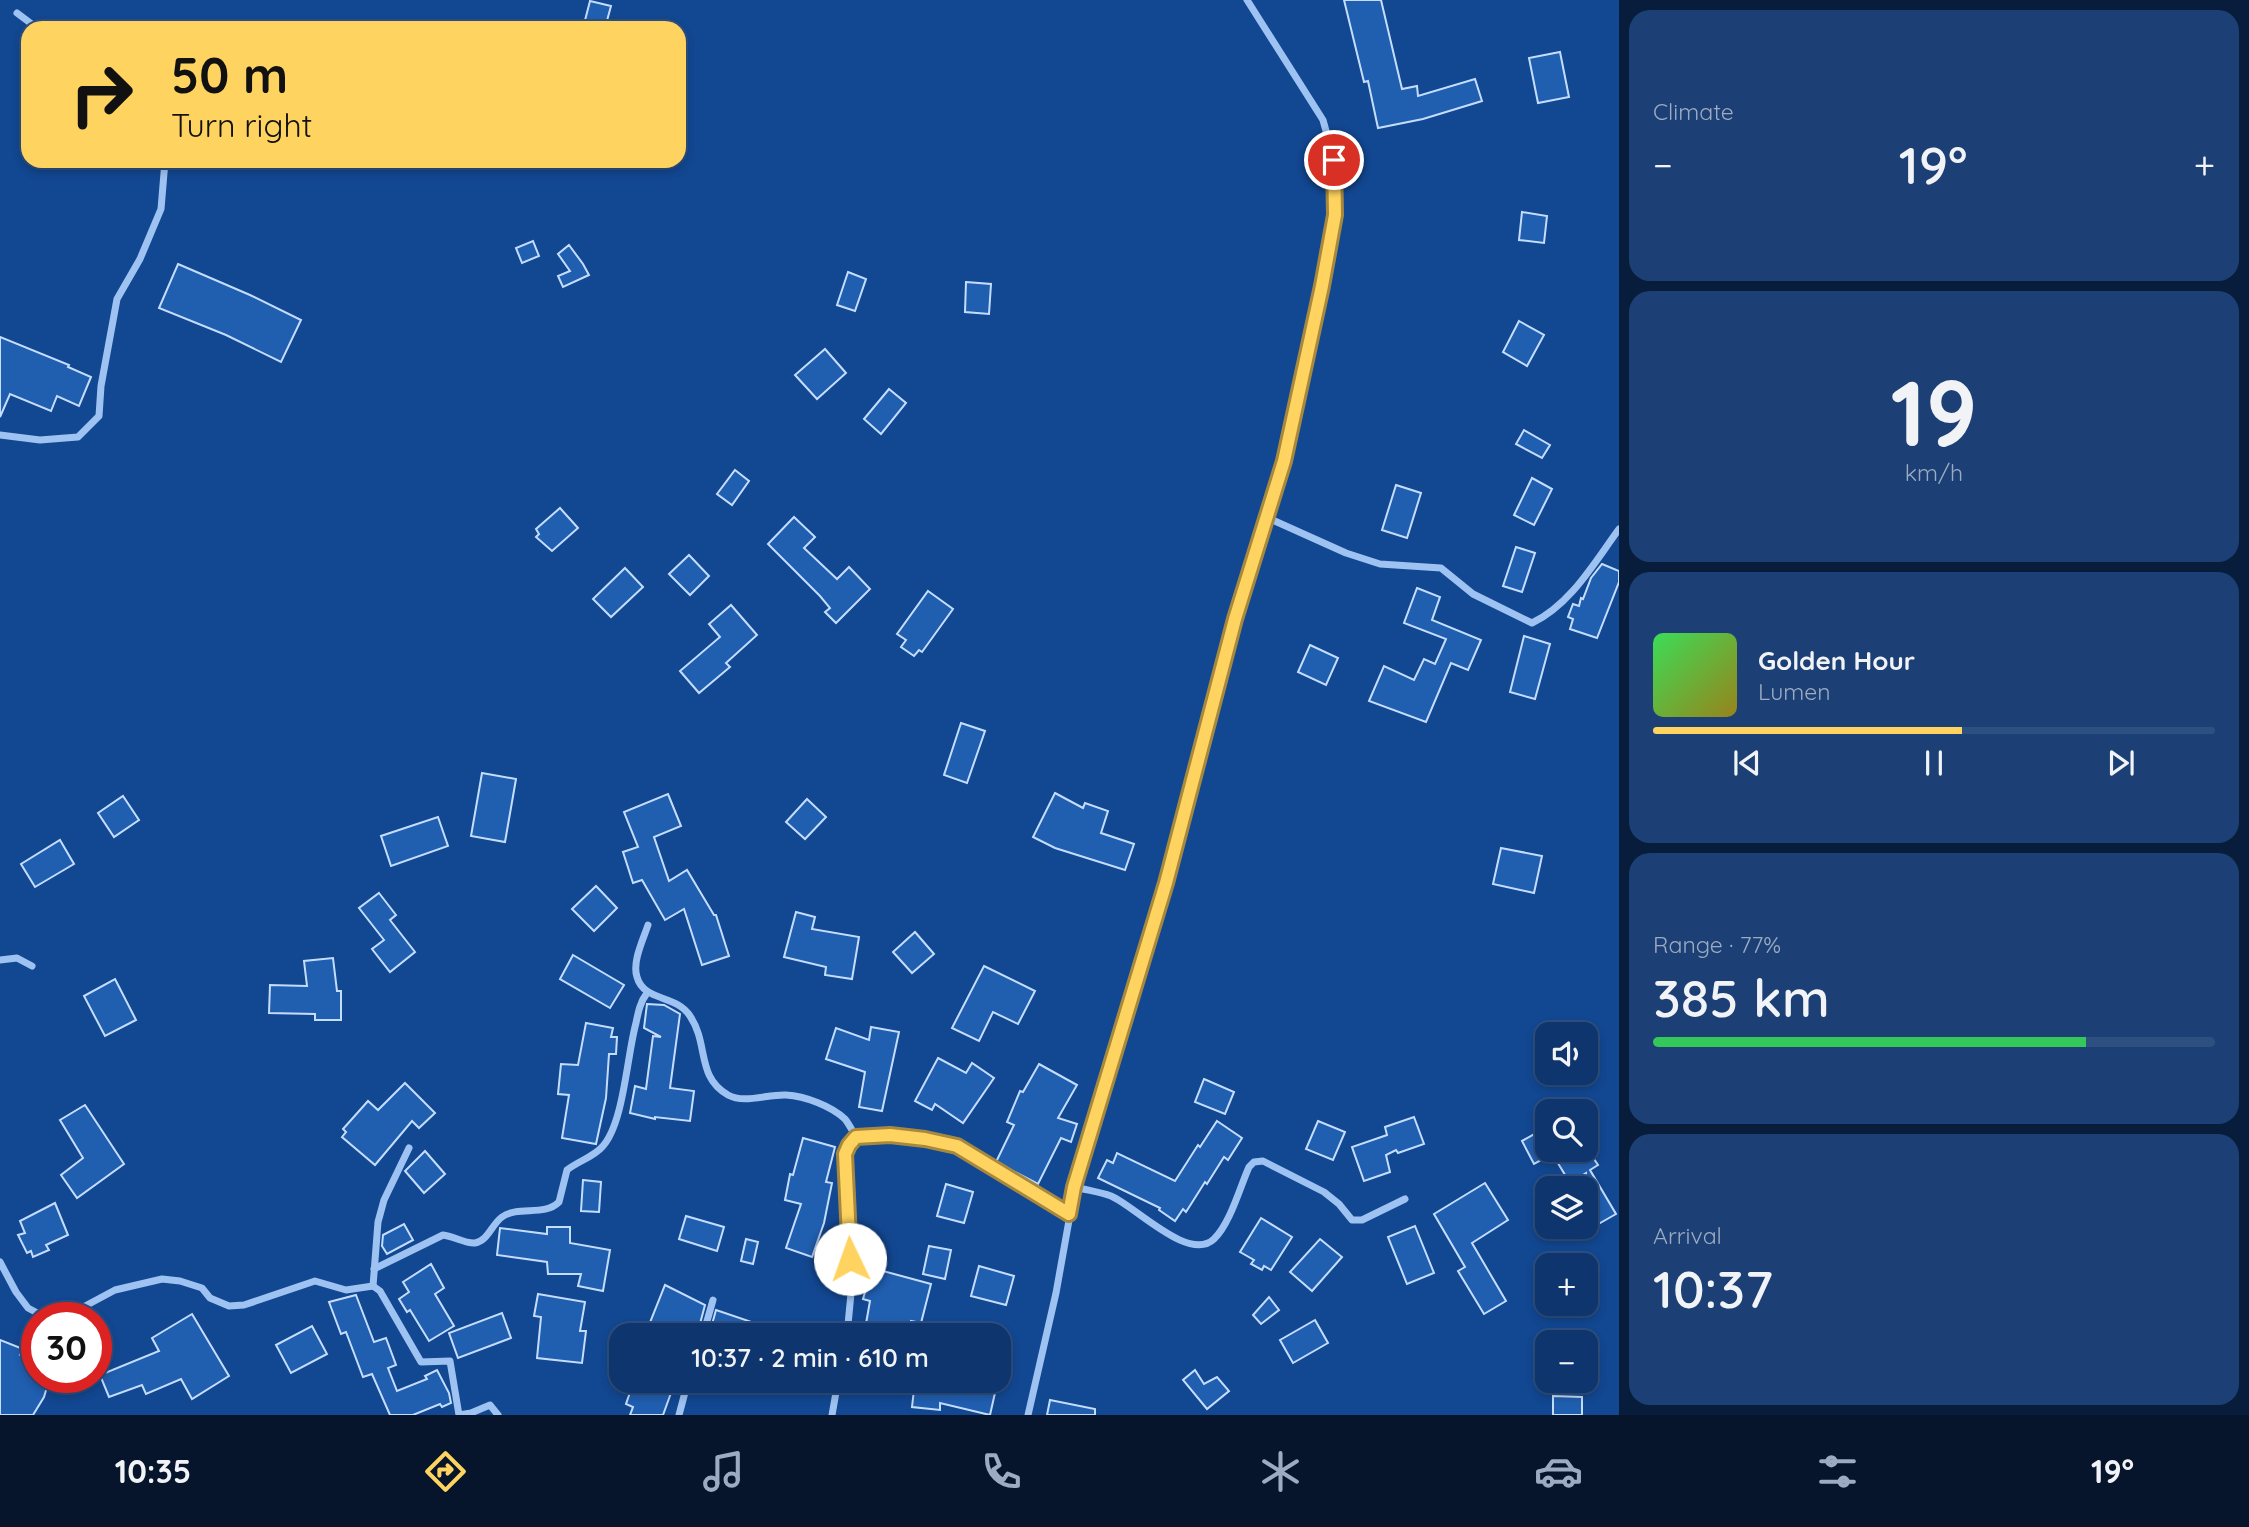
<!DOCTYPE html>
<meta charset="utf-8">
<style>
:root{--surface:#0e356d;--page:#1c4075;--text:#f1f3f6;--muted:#9babc2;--line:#2e5080;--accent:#ffd35f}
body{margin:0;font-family:Quicksand,sans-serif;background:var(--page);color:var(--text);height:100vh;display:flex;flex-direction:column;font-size:26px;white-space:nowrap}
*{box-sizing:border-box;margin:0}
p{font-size:23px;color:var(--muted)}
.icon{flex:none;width:38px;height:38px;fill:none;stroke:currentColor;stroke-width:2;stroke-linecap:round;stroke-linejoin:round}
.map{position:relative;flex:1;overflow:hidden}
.drawer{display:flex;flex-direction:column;gap:10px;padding:10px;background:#081d3c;width:630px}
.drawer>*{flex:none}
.banner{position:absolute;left:21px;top:21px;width:665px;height:147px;border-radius:21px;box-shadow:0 4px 10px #0003,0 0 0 2px var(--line);background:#ffd35f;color:#111;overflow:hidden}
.buttons{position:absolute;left:1535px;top:1022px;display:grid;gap:14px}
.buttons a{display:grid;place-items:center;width:63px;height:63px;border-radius:14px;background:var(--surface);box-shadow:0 4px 10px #0003,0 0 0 2px var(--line);font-size:35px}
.speed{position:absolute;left:21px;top:1302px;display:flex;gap:14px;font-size:35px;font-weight:700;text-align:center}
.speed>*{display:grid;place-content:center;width:91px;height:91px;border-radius:50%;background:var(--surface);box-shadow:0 4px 10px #0003,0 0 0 2px var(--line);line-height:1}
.speed .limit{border:10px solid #d22;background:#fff;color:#111}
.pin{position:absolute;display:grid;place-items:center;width:60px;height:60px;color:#fff;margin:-30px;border:4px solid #fff;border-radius:50%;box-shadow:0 2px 7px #0007}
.me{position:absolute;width:77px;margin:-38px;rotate:357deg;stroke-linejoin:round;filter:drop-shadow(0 0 5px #0008)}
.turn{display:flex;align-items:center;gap:24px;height:147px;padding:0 35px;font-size:32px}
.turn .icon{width:91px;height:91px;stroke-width:2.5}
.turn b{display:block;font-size:49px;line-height:60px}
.big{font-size:52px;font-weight:600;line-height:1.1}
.drawer .card{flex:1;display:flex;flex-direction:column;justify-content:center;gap:10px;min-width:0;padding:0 24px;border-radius:21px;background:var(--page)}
.drawer .dial{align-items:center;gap:0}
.dial b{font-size:91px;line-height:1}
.song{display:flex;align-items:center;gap:21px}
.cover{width:84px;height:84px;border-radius:10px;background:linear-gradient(135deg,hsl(130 70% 55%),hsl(50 70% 35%))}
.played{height:7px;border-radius:4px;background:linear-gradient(90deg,var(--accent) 55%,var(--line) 55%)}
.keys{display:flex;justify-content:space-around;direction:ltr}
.heat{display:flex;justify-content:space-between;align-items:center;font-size:38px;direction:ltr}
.charge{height:10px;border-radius:5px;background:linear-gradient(90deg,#34c759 77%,var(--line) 0)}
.trip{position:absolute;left:609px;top:1323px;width:402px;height:70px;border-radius:21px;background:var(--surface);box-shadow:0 4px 10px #0003,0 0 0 2px var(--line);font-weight:600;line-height:70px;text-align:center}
.tabs{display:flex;height:112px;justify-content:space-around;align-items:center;background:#06152c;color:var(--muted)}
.tabs .icon{width:49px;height:49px}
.tabs .current{color:var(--accent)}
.tabs b{font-size:32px;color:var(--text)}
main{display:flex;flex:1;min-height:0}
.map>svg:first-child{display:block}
.building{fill:#205eb0;stroke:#c5ddfd;stroke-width:2}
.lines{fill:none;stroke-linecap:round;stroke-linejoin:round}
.minor{stroke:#9ec3f2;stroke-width:7}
.route-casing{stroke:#a6893e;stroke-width:18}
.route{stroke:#ffd35f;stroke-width:12}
</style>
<main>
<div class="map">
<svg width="1619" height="1415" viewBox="0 0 1619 1415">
<rect width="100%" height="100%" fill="#124791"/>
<g class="building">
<path d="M1344 0H1381L1402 89 1417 86 1418 96 1475 79 1482 101 1423 119 1378 128 1368 81 1364 82Z"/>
<path d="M590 1 611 6 605 28H583Z"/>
<path d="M1560 52 1569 97 1538 103 1529 58Z"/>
<path d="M1522 212 1547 216 1544 243 1519 240Z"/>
<path d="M533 241 539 256 522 263 516 248Z"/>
<path d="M569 245 583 264 589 275 563 287 558 276 570 271 558 254Z"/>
<path d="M178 264 250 295 301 320 281 362 226 335 159 308Z"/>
<path d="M848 272 866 279 855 311 837 305Z"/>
<path d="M966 282 991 284 989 314 965 312Z"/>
<path d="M1519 321 1544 335 1527 366 1503 352Z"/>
<path d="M0 337 69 365 68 367 91 377 79 406 57 396 51 411 10 394 0 417Z"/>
<path d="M825 349 846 373 817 399 795 375Z"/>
<path d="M889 389 906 403 881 434 864 419Z"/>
<path d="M1524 430 1550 445 1542 458 1516 444Z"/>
<path d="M735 470 749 481 732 505 717 494Z"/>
<path d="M1532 478 1552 489 1534 525 1514 515Z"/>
<path d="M1396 485 1421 493 1407 538 1382 530Z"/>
<path d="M560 508 578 528 552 551 536 537 539 534 536 529Z"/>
<path d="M794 517 815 537 804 548 837 579 849 567 870 589 836 623 825 612 830 608 820 596 768 544Z"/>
<path d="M1516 547 1535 553 1522 592 1503 586Z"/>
<path d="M689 555 709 576 690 595 669 574Z"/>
<path d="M1602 564 1619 571V582L1597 638 1570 629 1573 619 1568 617 1573 604 1579 606 1581 598 1583 599 1591 578Z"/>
<path d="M625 568 643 587 611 617 593 599Z"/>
<path d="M1417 588 1440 597 1432 620 1481 640 1468 670 1451 663 1426 722 1369 701 1384 666 1414 680 1424 659 1435 664 1446 639 1404 623Z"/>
<path d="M928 591 953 609 922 652 919 650 914 656 901 647 906 640 897 634Z"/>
<path d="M731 605 757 635 726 663 730 667 699 693 680 671 720 637 709 624Z"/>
<path d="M1524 636 1550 644 1535 699 1510 692Z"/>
<path d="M1310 645 1338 658 1326 685 1298 672Z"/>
<path d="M961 723 985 731 967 783 944 775Z"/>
<path d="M482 773 516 779 505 842 471 836Z"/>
<path d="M1055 793 1083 808 1085 803 1108 811 1101 833 1134 844 1125 870 1055 848 1033 837Z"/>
<path d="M668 794 681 826 654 837 669 881 687 870 714 915H716L729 956 702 965 684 909 665 920 642 880 633 883 623 852 638 847 624 812Z"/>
<path d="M123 796 139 820 114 837 98 813Z"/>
<path d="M807 799 826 817 805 839 786 822Z"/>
<path d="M438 817 448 846 391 866 381 836Z"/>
<path d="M60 840 74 864 35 887 21 864Z"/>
<path d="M1501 848 1542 856 1534 893 1493 884Z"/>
<path d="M596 886 617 908 594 931 572 909Z"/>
<path d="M379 893 396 915 390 920 415 952 390 972 372 949 384 940 359 908Z"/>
<path d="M796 912 815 917 812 929 859 937 852 979 825 975 826 967 784 957Z"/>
<path d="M915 932 934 954 912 973 893 952Z"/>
<path d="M573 955 624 985 610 1008 560 979Z"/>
<path d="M333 958 337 991H341V1020H315V1014L269 1013 270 985 307 986 304 961Z"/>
<path d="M984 966 1035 991 1018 1024 993 1012 979 1041 952 1028Z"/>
<path d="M115 979 136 1020 105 1036 84 996Z"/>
<path d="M647 1004 664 1005 680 1014 670 1088 694 1091 690 1121 655 1117V1119L630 1113 635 1086 646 1089 653 1036 661 1037 644 1028Z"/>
<path d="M586 1023 613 1028 611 1037H617L616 1054H609L606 1098 596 1144 562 1138 569 1095 558 1094 561 1064 578 1065Z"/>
<path d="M871 1027 899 1032 882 1111 859 1107 865 1072 826 1059 836 1028 869 1040Z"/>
<path d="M938 1058 966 1073 972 1063 994 1078 963 1123 935 1104 932 1110 915 1101Z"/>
<path d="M1039 1064 1077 1085 1058 1118 1077 1124 1071 1142 1061 1138 1038 1184 996 1162 1014 1125 1007 1122 1020 1091 1023 1092Z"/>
<path d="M1204 1079 1234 1092 1225 1114 1195 1102Z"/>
<path d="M405 1083 435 1113 419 1128 412 1121 375 1165 342 1137 346 1132 343 1129 368 1101 378 1110Z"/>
<path d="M85 1105 124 1164 77 1198 61 1175 83 1158 60 1120Z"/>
<path d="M1414 1117 1424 1144 1398 1153 1396 1150 1386 1155 1390 1172 1364 1181 1352 1147 1387 1135 1385 1127Z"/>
<path d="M1217 1121 1242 1138 1228 1160 1224 1157 1207 1184 1205 1182 1186 1212 1183 1209 1175 1221 1159 1210 1160 1208 1098 1178 1107 1160 1113 1163 1117 1153 1175 1181 1198 1145 1200 1147Z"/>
<path d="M1318 1121 1345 1132 1333 1160 1306 1149Z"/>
<path d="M1547 1127V1157L1534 1164 1522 1141Z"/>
<path d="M803 1138 835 1147 826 1182 832 1183 824 1223 812 1257 786 1248 801 1204 785 1200 790 1174 793 1175Z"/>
<path d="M1550 1150H1588L1598 1165 1590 1170 1616 1214 1586 1231V1173L1570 1183Z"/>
<path d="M425 1151 445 1174 424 1193 405 1171Z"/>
<path d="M583 1180 601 1182 599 1212 581 1211Z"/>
<path d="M1485 1183 1508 1220 1472 1243 1506 1301 1484 1314 1458 1271 1465 1267 1434 1214Z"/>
<path d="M946 1184 973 1192 964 1223 937 1216Z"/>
<path d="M55 1203 68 1235 46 1245 49 1250 33 1257 31 1251 27 1253 18 1235 25 1233 20 1221Z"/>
<path d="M686 1216 724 1227 717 1251 679 1239Z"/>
<path d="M1261 1218 1292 1237 1271 1270 1264 1266 1262 1270 1251 1264 1254 1260 1240 1252Z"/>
<path d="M404 1224 413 1240 387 1254 382 1246 383 1235Z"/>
<path d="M1415 1226 1434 1273 1407 1284 1388 1237Z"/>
<path d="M547 1227H570V1243L610 1250 603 1291 578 1286 581 1274H548L547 1262 497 1255 500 1228 547 1234Z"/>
<path d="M746 1239 758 1242 753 1264 741 1261Z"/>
<path d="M1320 1239 1342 1257 1312 1291 1290 1272Z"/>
<path d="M929 1246 951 1250 945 1279 923 1274Z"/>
<path d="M431 1264 444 1288 435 1294 454 1326 429 1341 410 1310 407 1312 399 1299 409 1292 403 1282Z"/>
<path d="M979 1266 1014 1276 1006 1305 971 1296Z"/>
<path d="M872 1268 931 1284 921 1323 911 1321 908 1335H864L870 1301 863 1299Z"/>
<path d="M665 1285 705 1305 697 1335H645Z"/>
<path d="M538 1294 585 1302 580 1331H586L582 1363 537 1358 541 1317 534 1316Z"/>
<path d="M356 1295 374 1342 386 1338 396 1365 388 1368 397 1391 427 1379 425 1376 437 1370 449 1393 451 1403 442 1407 440 1404 413 1415H390L372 1374 363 1377 346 1332 341 1334 329 1302Z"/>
<path d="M1269 1297 1279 1310 1261 1324 1253 1315Z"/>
<path d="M716 1310 784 1333V1335H709Z"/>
<path d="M502 1313 511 1338 458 1358 449 1333Z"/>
<path d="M192 1314 229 1376 192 1399 181 1379 146 1394 142 1385 109 1397 100 1375 159 1351 152 1338Z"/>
<path d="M1315 1320 1328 1343 1293 1363 1280 1340Z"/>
<path d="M312 1326 327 1354 291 1373 276 1345Z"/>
<path d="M0 1340 23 1349 20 1355 37 1360V1377H50L44 1397 33 1415H0Z"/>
<path d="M1195 1370 1204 1384 1217 1377 1229 1391 1207 1409 1183 1380Z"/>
<path d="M634 1381 671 1393 663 1415H630L633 1407 626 1404Z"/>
<path d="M915 1381H982L997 1384 990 1415 940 1403V1410L912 1407Z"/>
<path d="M1553 1396 1582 1397V1415H1553Z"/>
<path d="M1050 1400 1095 1409V1415H1047Z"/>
</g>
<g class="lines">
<g class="minor">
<path d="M17 13 37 28"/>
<path d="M0 435 40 440 78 437 99 416 101 386 117 299 140 259 161 209 165 161"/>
<path d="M1266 517 1346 553 1380 564 1441 568 1473 594 1532 623C1571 604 1594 563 1619 529"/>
<path d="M648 925C643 940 632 962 637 977 644 1002 676 994 690 1016 709 1044 696 1077 728 1095 744 1104 768 1094 786 1095 805 1096 831 1106 845 1119 849 1124 853 1132 856 1137"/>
<path d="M0 960 17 958 32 966"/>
<path d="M1075 1187C1086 1190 1100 1192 1111 1196 1135 1206 1189 1263 1214 1239 1230 1224 1240 1187 1249 1167L1254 1162 1263 1161 1324 1192 1339 1204 1352 1220H1362L1405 1199"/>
<path d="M0 1262 16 1292 28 1308 43 1316 74 1312 115 1290 162 1279 180 1281 202 1288 210 1298 229 1306 244 1305 315 1281 346 1290 373 1286"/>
<path d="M374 1269 443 1235C453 1236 466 1244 475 1243 488 1241 492 1224 502 1217 519 1205 544 1217 559 1202L567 1170C578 1161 594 1157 603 1146 624 1122 627 1055 636 1023 638 1013 640 1002 647 993"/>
<path d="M373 1286 380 1291 421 1362 450 1361 459 1415 471 1413 490 1405 498 1415"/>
<path d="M373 1286 378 1222 384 1200 409 1148"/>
<path d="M703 1335 713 1300"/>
<path d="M847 1335 852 1283 845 1154 849 1145 856 1137 890 1135 925 1139 957 1146 1069 1214"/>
<path d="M679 1415 688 1381"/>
<path d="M832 1415 838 1381"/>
<path d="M1028 1415 1056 1293 1075 1187 1166 883 1235 619 1284 461 1322 286 1335 215 1334 160 1323 120 1247 0"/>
</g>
</g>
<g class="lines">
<defs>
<path id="route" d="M850 1259 845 1154 849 1145 856 1137 890 1135 925 1139 957 1146 1069 1214 1074 1187 1166 883 1235 619 1284 461 1322 286 1335 215 1334 160"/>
</defs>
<use href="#route" class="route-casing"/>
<use href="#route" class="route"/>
</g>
</svg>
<div class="buttons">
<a><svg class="icon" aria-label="sound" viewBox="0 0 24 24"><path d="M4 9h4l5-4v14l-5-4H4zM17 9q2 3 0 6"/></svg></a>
<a><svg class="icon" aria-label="search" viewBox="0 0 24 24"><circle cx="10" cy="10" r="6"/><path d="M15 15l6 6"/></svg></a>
<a><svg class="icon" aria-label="layers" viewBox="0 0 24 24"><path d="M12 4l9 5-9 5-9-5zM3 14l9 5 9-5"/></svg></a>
<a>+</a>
<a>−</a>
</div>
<div class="speed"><div class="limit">30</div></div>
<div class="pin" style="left:1334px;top:160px;background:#d93025"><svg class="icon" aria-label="arrive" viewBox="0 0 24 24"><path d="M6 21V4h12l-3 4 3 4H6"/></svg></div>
<svg class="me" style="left:850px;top:1259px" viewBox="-20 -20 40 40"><circle r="19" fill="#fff"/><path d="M0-13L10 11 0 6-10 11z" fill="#ffd35f"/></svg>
<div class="trip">10:37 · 2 min · 610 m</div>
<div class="banner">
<div class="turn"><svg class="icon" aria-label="right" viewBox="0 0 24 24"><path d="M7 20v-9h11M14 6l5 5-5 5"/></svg><div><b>50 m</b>Turn right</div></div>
</div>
</div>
<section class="drawer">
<div class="card"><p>Climate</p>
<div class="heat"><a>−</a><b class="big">19°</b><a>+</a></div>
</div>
<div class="card dial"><b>19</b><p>km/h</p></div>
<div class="card">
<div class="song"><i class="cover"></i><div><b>Golden Hour</b><p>Lumen</p></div></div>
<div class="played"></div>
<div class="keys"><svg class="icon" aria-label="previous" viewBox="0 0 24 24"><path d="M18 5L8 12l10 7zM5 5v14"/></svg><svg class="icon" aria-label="pause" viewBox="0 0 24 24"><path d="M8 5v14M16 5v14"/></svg><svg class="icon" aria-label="next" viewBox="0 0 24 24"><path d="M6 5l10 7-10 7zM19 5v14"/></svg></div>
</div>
<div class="card"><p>Range · 77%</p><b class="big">385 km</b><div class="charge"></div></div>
<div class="card"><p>Arrival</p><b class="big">10:37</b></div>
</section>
</main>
<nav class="tabs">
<b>10:35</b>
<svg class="icon current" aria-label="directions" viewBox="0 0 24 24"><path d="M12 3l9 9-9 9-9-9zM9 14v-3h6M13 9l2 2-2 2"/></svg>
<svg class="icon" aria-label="music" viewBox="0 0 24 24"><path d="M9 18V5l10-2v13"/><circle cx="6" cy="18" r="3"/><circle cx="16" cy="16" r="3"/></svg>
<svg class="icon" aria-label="phone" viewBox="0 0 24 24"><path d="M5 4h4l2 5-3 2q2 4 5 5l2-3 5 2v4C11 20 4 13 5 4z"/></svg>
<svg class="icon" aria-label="climate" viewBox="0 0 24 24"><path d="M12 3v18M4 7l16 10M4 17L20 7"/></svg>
<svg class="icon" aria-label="car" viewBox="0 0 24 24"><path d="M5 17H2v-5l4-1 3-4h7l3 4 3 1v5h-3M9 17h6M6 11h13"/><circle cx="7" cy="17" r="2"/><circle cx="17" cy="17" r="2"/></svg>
<svg class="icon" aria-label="filters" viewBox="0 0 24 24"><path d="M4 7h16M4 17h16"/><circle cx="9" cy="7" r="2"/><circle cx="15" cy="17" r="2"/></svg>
<b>19°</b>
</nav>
